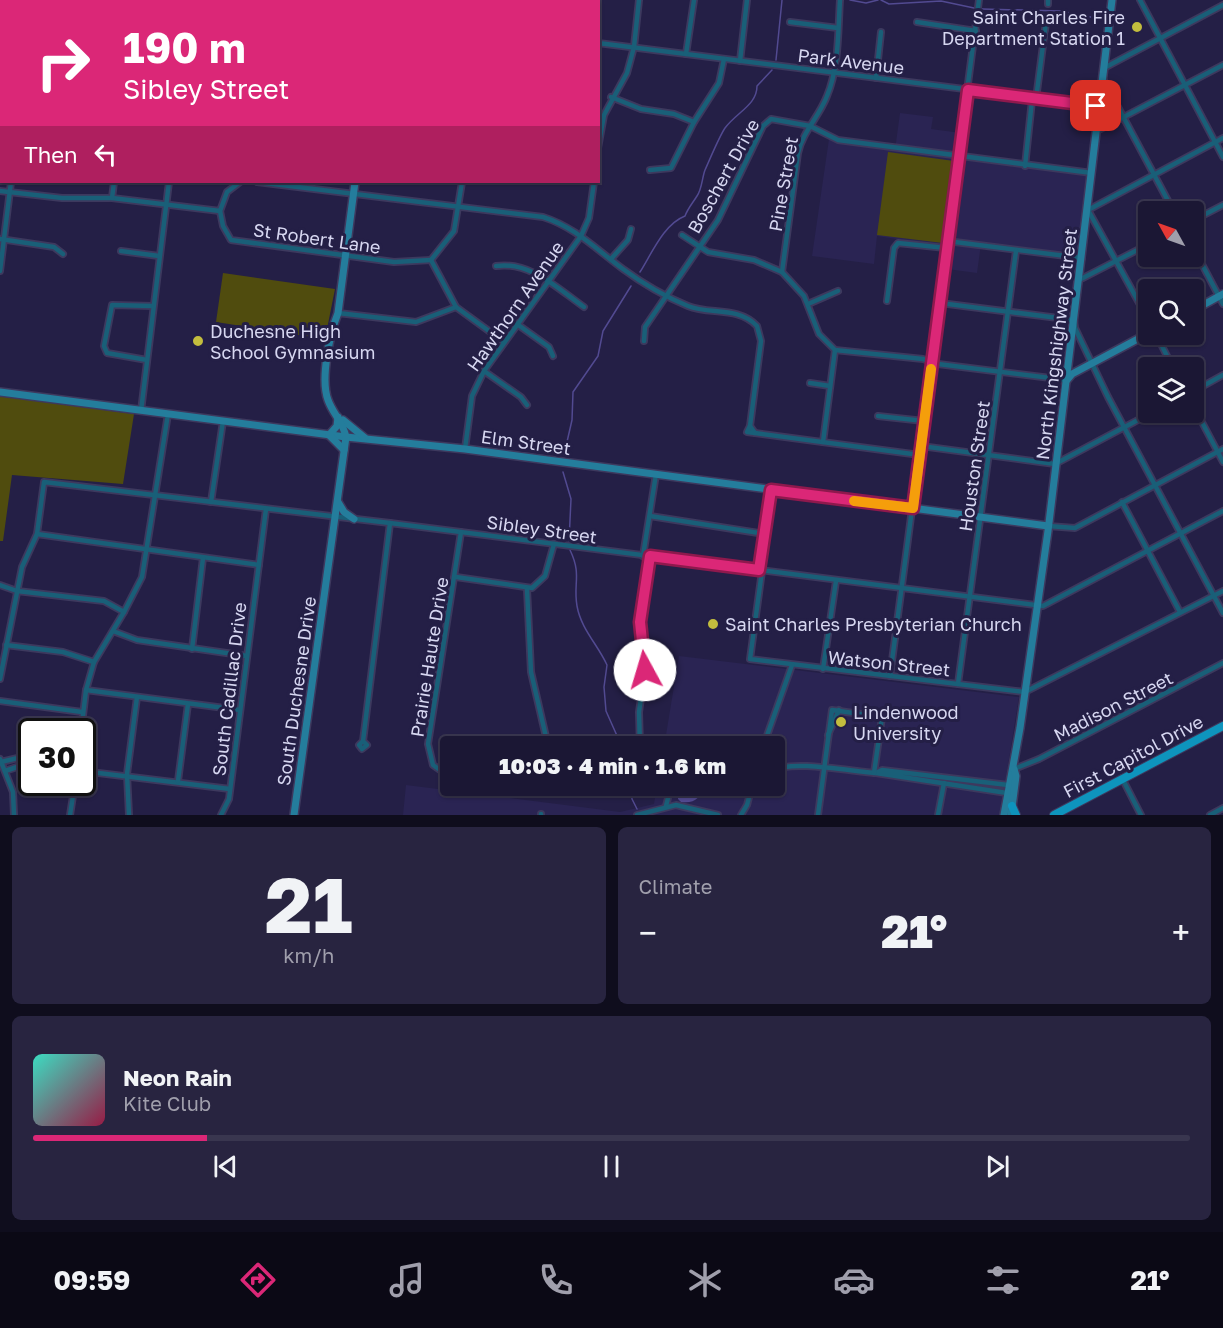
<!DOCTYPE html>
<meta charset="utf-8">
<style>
:root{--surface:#1b1734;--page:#282440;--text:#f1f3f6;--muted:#a09fac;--line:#39364f;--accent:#db2777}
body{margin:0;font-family:"Golos Text",sans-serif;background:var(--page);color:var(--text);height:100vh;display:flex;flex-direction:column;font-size:22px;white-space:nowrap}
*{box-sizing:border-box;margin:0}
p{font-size:20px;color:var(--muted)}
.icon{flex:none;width:33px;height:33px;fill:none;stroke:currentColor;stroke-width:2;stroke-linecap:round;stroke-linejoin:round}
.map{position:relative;height:815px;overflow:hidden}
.details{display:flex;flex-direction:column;gap:12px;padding:12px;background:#0f0d1d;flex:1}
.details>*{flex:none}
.guide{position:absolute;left:0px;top:0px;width:600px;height:183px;box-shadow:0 2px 4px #0004,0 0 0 2px var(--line);background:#db2777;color:#fff;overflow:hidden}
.needle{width:39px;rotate:310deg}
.controls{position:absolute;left:1138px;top:201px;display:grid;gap:12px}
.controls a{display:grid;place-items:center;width:66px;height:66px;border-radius:6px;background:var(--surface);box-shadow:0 2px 4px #0004,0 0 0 2px var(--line);font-size:30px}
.speed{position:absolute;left:18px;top:718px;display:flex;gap:12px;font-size:30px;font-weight:700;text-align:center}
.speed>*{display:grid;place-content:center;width:78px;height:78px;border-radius:50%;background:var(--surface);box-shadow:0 2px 4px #0004,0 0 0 2px var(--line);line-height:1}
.speed .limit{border:3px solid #111;border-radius:9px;background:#fff;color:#111}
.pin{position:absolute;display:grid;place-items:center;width:51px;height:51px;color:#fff;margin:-26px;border-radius:12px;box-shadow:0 3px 9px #0006}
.me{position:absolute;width:66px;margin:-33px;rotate:354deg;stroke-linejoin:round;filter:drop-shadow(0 0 4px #0008)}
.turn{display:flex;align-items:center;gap:21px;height:126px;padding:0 24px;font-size:27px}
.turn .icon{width:78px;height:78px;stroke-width:2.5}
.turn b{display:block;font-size:42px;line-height:51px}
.then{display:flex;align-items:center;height:57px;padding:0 24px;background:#0003;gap:12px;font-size:22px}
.big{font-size:45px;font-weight:800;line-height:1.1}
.details .widget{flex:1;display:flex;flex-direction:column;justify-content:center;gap:9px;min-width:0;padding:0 21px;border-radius:9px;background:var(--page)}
.details .dial{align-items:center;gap:0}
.dial b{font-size:78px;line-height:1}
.song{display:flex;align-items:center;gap:18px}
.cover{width:72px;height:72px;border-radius:9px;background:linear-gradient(135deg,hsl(170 70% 55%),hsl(340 70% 35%))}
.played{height:6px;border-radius:3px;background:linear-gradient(90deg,var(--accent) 15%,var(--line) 15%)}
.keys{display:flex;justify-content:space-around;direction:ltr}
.heat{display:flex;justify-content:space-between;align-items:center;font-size:33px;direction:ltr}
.details .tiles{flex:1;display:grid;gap:12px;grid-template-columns:1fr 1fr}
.widget:last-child{grid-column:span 2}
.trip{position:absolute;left:440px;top:736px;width:345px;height:60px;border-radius:6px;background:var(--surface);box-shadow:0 2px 4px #0004,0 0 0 2px var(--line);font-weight:800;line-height:60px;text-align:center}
.tabs{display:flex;height:96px;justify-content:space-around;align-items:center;background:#0b0915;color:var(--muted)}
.tabs .icon{width:42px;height:42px}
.tabs .on{color:var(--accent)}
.tabs b{font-size:27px;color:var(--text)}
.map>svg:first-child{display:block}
.built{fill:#2a2453}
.park{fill:#504c0e}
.water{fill:#524a91}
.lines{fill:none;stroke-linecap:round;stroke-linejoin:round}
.stream{stroke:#524a91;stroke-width:1.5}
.street-casing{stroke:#3d395e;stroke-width:8}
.secondary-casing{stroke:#3d395e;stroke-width:10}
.primary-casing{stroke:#3d395e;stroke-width:10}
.street{stroke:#195f78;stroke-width:4.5}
.secondary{stroke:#247d9c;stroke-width:7}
.primary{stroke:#0e94bd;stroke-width:8}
.route-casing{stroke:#8e194d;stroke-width:15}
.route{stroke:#db2777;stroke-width:10}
.slow{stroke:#f59e0b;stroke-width:10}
.poi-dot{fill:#c3bd3e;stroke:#241f46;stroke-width:2}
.labels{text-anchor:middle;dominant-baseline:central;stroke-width:6;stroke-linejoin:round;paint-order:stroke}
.poi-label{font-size:18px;fill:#d7d7f1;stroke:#241f46;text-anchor:start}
.street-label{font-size:18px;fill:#d7d7f1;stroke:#241f46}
</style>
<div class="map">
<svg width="1223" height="815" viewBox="0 0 1223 815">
<rect width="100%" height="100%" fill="#241f46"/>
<g class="built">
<path d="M900 113 933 117 931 129 961 133 957 159 1089 176 1079 255 981 244 977 273 947 269 949 247 877 236 874 264 812 256 829 139 840 143 895 150Z"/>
<path d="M679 656 1019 697 1000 815H403L406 785 620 812 654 804 657 786H774V747H664Z"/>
</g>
<g class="park">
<path d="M888 152 954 161 943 243 877 235Z"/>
<path d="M223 273 335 289 325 339 216 322Z"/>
<path d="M0 396 134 414 123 484 12 475 3 541H0Z"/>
</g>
<path class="water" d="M707 786C700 797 695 804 681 802L678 799V786Z"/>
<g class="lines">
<g class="stream">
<path d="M850 0 866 3 878 0"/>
<path d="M881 0 889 4 941 1 974 8"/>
<path d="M982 9 1060 11 1101 19"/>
<path d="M776 60 782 0"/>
<path d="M640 272C652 253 664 224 685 216 688 208 692 204 697 196 702 189 702 178 705 170 710 159 719 137 725 128 737 112 757 105 757 86L772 70"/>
<path d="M564 455 572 420 573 392 598 356 603 331 631 286"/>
<path d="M563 472 571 499 569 541"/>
<path d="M570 550C582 575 573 583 577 606 581 629 598 645 607 665L604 687 606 711 622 747"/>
<path d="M631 786 632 799 637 809"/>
</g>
<defs>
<g id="street">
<path d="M166 0 178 2"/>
<path d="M1140 0 1223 157"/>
<path d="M25 2V0"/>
<path d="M196 2V0"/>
<path d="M253 2V0"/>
<path d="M310 2V0"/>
<path d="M514 2 515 0"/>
<path d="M573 2V0"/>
<path d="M1048 4V0"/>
<path d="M790 22 838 28"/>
<path d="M917 22 976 31"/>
<path d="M0 35H2"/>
<path d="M598 43 1100 106"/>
<path d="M686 54 694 0"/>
<path d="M740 61 747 0"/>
<path d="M1104 68 1223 5"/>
<path d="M876 78 881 32"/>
<path d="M1103 79 1174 212"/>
<path d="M0 89H2"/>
<path d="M611 97 641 109 674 114 694 122"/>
<path d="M1036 99 1046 22"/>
<path d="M1097 131 1223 65"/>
<path d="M0 141H2"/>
<path d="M598 148 604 115 627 73 634 47 639 0"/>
<path d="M1025 166 1032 100"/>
<path d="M650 170 671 168 694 122 719 83 724 59"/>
<path d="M257 182 543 217C575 227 597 250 623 269 642 283 666 297 688 306 710 315 738 306 757 326L761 341 750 426 755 433 920 455"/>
<path d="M0 191 62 198H112L220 211 227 192 240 182"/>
<path d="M112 198 114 182"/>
<path d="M220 211 223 226 231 240 394 262 431 260"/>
<path d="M1194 220 1223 205"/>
<path d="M682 235 708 252 754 260 782 272 804 296 819 334 835 350 923 359 938 364 1067 380"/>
<path d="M0 239 54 247 63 254"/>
<path d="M947 241 1082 258"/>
<path d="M1194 249 1223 304"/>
<path d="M121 251 159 256"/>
<path d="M611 259 628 240 631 229"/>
<path d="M431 260 456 307 504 342"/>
<path d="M431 260 454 231 462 182"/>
<path d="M496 266C530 261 557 288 584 307"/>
<path d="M0 271 11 182"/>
<path d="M782 272 798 153C803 131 819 117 827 96 839 68 838 31 840 0"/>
<path d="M1079 280 1149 244"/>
<path d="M887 301 894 248 898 243 946 248"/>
<path d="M940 303 1074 320 1075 328 1108 397 1223 613"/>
<path d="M808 304 838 291"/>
<path d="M338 313 416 322 456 307"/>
<path d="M1149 321 1088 210 1223 138"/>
<path d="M517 324 549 347 553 356"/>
<path d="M1156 334 1173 368"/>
<path d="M644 341 645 327 718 220 763 126 771 119 810 126 838 140 1092 173"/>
<path d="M147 360 107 353 104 346 112 305 153 306"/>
<path d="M484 371 521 397 527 405"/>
<path d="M810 383 830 386"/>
<path d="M1194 391 1223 375"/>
<path d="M1194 407 1223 462"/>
<path d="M141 411 169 182"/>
<path d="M878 416 924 421"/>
<path d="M750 426 747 432 755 433"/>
<path d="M823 442 835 350"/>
<path d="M921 446 1055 464 1153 412"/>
<path d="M465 449 472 396 484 371 581 236 589 218 594 182"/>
<path d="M211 502 223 421"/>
<path d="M1122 502 1180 612"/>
<path d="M650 516 765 534"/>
<path d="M1048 526 1075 528 1223 449"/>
<path d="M37 534 259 565"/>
<path d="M643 556 656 474"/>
<path d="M759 570 771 491"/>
<path d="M762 571 750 659 1025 692 1223 591"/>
<path d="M456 577 532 588 545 576 554 544"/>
<path d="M0 585 17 591 104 601 124 612"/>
<path d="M527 589 531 672 546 737 544 747"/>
<path d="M113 631 137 640 247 656"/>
<path d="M6 645 63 652 94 662"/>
<path d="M192 649 203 558"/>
<path d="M823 669 836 581"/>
<path d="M890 676 979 0"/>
<path d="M0 679 22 567 37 534 44 482 390 523 1043 606 1223 511"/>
<path d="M958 684 1016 251"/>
<path d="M86 690 240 710"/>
<path d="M0 701 82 712"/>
<path d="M81 732 86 690 94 662 124 612 142 577 168 414"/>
<path d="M828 735 839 710"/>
<path d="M363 741 367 745 362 749 359 745 363 741 390 523"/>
<path d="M640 747 639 712 645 670 640 622 650 556"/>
<path d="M763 747 792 665"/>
<path d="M0 759 13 792 14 815"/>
<path d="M1 762 22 757 24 759 23 765 5 771"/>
<path d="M1014 769 1039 759 1223 663"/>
<path d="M82 771 230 789"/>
<path d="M774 771C789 759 855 772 876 773"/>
<path d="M450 777 433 765 428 744 461 532"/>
<path d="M1122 778 1141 815"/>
<path d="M178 781 188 704"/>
<path d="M1007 793 876 773 882 770 1008 785"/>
<path d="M666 806 671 786"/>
<path d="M541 814V815"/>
<path d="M70 815 75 783"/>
<path d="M129 815 127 774 137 697"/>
<path d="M221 815 229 799 266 509"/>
<path d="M637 815 676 805 718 815"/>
<path d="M741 815 747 805 752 786"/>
<path d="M818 815 832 710 882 717 874 773"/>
<path d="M938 815 944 783"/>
<path d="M1210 815 1223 808"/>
</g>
<g id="secondary">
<path d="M412 2V0"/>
<path d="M1194 310 1223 294"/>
<path d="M1067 380 1072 374 1149 333"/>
<path d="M0 392 346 437 465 449 1048 526"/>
<path d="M338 417 337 426 329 435 344 450"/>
<path d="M343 420 365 438"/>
<path d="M338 502 344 512 354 519"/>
<path d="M294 815 346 437C343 422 333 414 328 400 320 379 330 333 338 313L355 182"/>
<path d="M1004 815 1020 728 1048 531 1112 0"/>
<path d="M1011 815 1016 776 1014 769"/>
</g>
<g id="primary">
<path d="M1012 806 1016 815"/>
<path d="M1054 815 1223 726"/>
</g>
</defs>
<use href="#street" class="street-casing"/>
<use href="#secondary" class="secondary-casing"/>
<use href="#primary" class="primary-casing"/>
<use href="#street" class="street"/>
<use href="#secondary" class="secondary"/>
<use href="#primary" class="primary"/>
</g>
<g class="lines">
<defs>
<path id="route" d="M645 670 640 622 650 556 759 570 771 490 913 508 968 90 1096 106"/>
</defs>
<use href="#route" class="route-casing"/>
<use href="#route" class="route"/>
<path class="slow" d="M854 501 913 508 931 369"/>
</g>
<g class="poi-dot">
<circle cx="1137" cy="27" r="6"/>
<circle cx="198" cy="341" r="6"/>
<circle cx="713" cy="624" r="6"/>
<circle cx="841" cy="722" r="6"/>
</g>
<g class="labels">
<g class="poi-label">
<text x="1125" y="17" text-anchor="end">Saint Charles Fire<tspan x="1125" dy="21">Department Station 1</tspan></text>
<text x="210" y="331">Duchesne High<tspan x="210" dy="21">School Gymnasium</tspan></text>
<text x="725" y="624">Saint Charles Presbyterian Church</text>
<text x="853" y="712">Lindenwood<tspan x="853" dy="21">University</tspan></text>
</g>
<g class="street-label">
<text transform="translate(851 61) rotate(7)">Park Avenue</text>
<text transform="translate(723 176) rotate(-61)">Boschert Drive</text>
<text transform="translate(783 184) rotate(-80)">Pine Street</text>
<text transform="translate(317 238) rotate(8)">St Robert Lane</text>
<text transform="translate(515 306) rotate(-55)">Hawthorn Avenue</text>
<text transform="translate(1056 344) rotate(-83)">North Kingshighway Street</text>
<text transform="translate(526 442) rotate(8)">Elm Street</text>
<text transform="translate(974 466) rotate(-82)">Houston Street</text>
<text transform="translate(542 529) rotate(8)">Sibley Street</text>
<text transform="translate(429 657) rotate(-81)">Prairie Haute Drive</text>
<text transform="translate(889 663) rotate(6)">Watson Street</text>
<text transform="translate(229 689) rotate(-83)">South Cadillac Drive</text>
<text transform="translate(296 691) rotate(-82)">South Duchesne Drive</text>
<text transform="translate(1113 706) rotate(-27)">Madison Street</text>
<text transform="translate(1133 756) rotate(-28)">First Capitol Drive</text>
</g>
</g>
</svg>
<div class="controls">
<a><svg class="needle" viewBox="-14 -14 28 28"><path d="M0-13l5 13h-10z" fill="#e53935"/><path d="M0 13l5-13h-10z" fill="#a09fac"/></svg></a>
<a><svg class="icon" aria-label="search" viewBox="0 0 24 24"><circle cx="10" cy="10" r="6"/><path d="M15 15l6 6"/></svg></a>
<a><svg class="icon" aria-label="layers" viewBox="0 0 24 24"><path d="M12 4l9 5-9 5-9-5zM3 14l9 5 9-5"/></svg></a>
</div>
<div class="speed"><div class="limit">30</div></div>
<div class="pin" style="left:1096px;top:106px;background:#d93025"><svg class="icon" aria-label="arrive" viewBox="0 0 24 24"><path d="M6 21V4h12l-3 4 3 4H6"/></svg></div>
<svg class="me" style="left:645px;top:670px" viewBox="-20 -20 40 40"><circle r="19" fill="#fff"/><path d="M0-13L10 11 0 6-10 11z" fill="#db2777"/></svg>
<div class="trip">10:03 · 4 min · 1.6 km</div>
<div class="guide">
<div class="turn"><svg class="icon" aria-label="right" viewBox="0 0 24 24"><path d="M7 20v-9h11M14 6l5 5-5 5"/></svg><div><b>190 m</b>Sibley Street</div></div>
<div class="then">Then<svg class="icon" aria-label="left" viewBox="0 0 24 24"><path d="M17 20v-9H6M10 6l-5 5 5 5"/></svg></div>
</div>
</div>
<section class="details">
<div class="tiles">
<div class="widget dial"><b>21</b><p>km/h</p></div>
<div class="widget"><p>Climate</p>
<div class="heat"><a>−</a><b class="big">21°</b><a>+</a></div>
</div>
<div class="widget">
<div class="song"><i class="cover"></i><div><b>Neon Rain</b><p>Kite Club</p></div></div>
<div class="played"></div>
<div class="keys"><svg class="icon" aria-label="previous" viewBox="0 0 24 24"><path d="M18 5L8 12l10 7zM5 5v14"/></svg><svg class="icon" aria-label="pause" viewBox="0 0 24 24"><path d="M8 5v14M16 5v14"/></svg><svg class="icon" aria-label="next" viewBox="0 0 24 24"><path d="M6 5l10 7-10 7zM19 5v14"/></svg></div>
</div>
</div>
</section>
<nav class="tabs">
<b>09:59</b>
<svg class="icon on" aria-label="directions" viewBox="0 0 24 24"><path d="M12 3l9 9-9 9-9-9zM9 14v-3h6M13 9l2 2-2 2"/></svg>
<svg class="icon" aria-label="music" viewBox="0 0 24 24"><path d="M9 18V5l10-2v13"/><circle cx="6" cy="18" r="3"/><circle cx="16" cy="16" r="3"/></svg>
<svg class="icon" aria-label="phone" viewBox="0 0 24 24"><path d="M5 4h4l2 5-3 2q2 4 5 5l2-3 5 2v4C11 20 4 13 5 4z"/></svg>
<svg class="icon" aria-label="climate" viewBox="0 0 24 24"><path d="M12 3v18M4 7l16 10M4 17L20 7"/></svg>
<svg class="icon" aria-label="car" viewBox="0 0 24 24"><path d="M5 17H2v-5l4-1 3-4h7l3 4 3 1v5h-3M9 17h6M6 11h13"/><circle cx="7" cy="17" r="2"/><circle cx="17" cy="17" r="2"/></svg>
<svg class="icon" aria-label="filters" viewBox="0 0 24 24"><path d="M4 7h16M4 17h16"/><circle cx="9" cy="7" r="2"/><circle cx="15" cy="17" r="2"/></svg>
<b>21°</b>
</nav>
